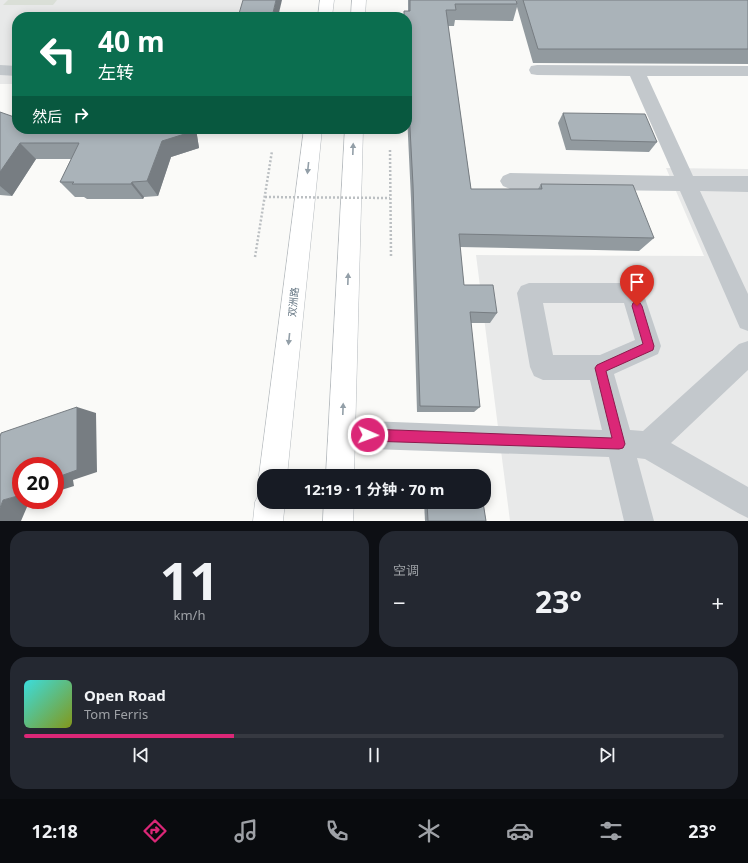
<!DOCTYPE html>
<html lang="zh">
<meta charset="utf-8">
<style>
:root{--surface:#171b24;--page:#242831;--text:#f1f3f6;--muted:#9ea1a6;--line:#363941;--accent:#db2777}
body{margin:0;font-family:"Noto Sans","Noto Sans SC",sans-serif;background:var(--page);color:var(--text);height:100vh;display:flex;flex-direction:column;font-size:15px;white-space:nowrap}
*{box-sizing:border-box;margin:0}
p{font-size:13px;color:var(--muted)}
.icon{flex:none;width:22px;height:22px;fill:none;stroke:currentColor;stroke-width:2;stroke-linecap:round;stroke-linejoin:round}
.map{position:relative;height:521px;overflow:hidden}
.panel{display:flex;flex-direction:column;gap:10px;padding:10px;background:#0d0f14;flex:1}
.panel>*{flex:none}
.hud{position:absolute;left:12px;top:12px;width:400px;height:122px;border-radius:16px;box-shadow:0 2px 10px #0003;background:#0b6e4f;color:#fff;overflow:hidden}
.speed{position:absolute;left:12px;top:457px;display:flex;gap:8px;font-size:20px;font-weight:700;text-align:center}
.speed>*{display:grid;place-content:center;width:52px;height:52px;border-radius:50%;background:var(--surface);box-shadow:0 2px 10px #0003;line-height:1}
.speed .limit{border:6px solid #d22;background:#fff;color:#111}
.pin{position:absolute;display:grid;place-items:center;width:34px;height:34px;color:#fff;margin:-41px -17px;border-radius:50% 50% 50% 0;rotate:-45deg;box-shadow:0 0 4px #0007}
.pin .icon{rotate:45deg}
.me{position:absolute;width:44px;margin:-22px;rotate:92deg;stroke-linejoin:round;filter:drop-shadow(0 0 3px #0008)}
.turn{display:flex;align-items:center;gap:14px;height:84px;padding:0 20px;font-size:18px}
.turn .icon{width:52px;height:52px;stroke-width:2.5}
.turn b{display:block;font-size:28px;line-height:34px}
.then{display:flex;align-items:center;height:38px;padding:0 20px;background:#0003;gap:8px;font-size:15px}
.big{font-size:30px;font-weight:700;line-height:1.1}
.panel .card{flex:1;display:flex;flex-direction:column;justify-content:center;gap:6px;min-width:0;padding:0 14px;border-radius:16px;background:var(--page)}
.panel .dial{align-items:center;gap:0}
.dial b{font-size:52px;line-height:1}
.song{display:flex;align-items:center;gap:12px}
.cover{width:48px;height:48px;border-radius:6px;background:linear-gradient(135deg,hsl(180 70% 55%),hsl(70 70% 35%))}
.played{height:4px;border-radius:2px;background:linear-gradient(90deg,var(--accent) 30%,var(--line) 30%)}
.keys{display:flex;justify-content:space-around;direction:ltr}
.heat{display:flex;justify-content:space-between;align-items:center;font-size:22px;direction:ltr}
.panel .tiles{flex:1;display:grid;gap:10px;grid-template-columns:1fr 1fr}
.card:last-child{grid-column:span 2}
.trip{position:absolute;left:257px;top:469px;width:234px;height:40px;border-radius:16px;background:var(--surface);box-shadow:0 2px 10px #0003;font-weight:700;line-height:40px;text-align:center}
.tab-bar{display:flex;height:64px;justify-content:space-around;align-items:center;background:#090b0e;color:var(--muted)}
.tab-bar .icon{width:28px;height:28px}
.tab-bar .selected{color:var(--accent)}
.tab-bar b{font-size:18px;color:var(--text)}
.map>svg:first-child{display:block}
.built{fill:#e8e9e9}
.green{fill:#dadfd7}
.lines{fill:none;stroke-linecap:round;stroke-linejoin:round}
.major-casing{stroke:#b5babe;stroke-width:1}
.path{stroke:#bbbfc2;stroke-width:2.5;stroke-dasharray:2 2;stroke-linecap:butt}
.minor{fill:#c3c8cc;fill-rule:evenodd}
.major{fill:#fff;fill-rule:evenodd}
.path-bridge{stroke:#bbbfc2;stroke-width:2.5;stroke-dasharray:2 2;stroke-linecap:butt}
.wall{fill:#929a9f}
.shaded-wall{fill:#777d82}
.building{fill:#aab3b9;stroke:#777d82}
.oneway{fill:#939fa8}
.route{fill:#db2777;stroke:#8e194d}
.labels{text-anchor:middle;dominant-baseline:central;stroke-width:4;stroke-linejoin:round;paint-order:stroke}
.street-label{font-size:10px;fill:#657683;stroke:#fff}
</style>
<div class="map">
<svg width="748" height="521" viewBox="0 0 748 521">
<rect width="100%" height="100%" fill="#fafaf8"/>
<g class="built">
<path d="M0 0H250L245 17H17V84H0Z"/>
<path d="M666 168 748 169V521H510L476 255 704 256Z"/>
</g>
<path class="green" d="M8 0H57L53 5H3Z"/>
<g class="lines">
<defs>
<g id="major">
<path d="M320 0H334L332 17H318Z"/>
<path d="M352 0H366L365 17H351Z"/>
<path d="M304 129H322L287 476H264V487L259 476Z"/>
<path d="M345 129H363L354 476H326Z"/>
<path d="M264 490V502H285L283 521H253L255 502 260 492Z"/>
<path d="M324 502H354L353 521H323Z"/>
</g>
</defs>
<use href="#major" class="major-casing"/>
<g class="path">
<path d="M390 150 391 256"/>
<path d="M255 257 272 151"/>
</g>
<g class="minor">
<path d="M0 65 17 66V76L0 75Z"/>
<path d="M537 65 748 66V76H647L693 176H748V192L700 191 748 294V331L740 328 680 191 510 189 503 186 500 181 503 176 510 173 674 176 630 76 537 75 531 74 529 70 531 66Z"/>
<path d="M529 283H633L641 286 661 346 658 354 614 374 630 430 643 431 739 344 748 341V370L671 443 748 487V518L738 513 645 459 637 458 654 521H624L609 457 342 448 332 444 328 434 332 424 342 420 602 430 590 380H543L534 376 530 367 517 293 521 286ZM543 303H624L635 340 600 355H553Z"/>
</g>
<use href="#major" class="major"/>
<path class="path-bridge" d="M265 197 390 198"/>
</g>
<g class="wall">
<path d="M408 0H516L517 2V0H748V64L533 63 517 7 513 21 455 20 454 26H448L471 189H538L541 184 654 238 639 251 460 247 464 285 497 313 490 323H471L480 407 474 412H417L411 199 407 115V17H404V11H408Z"/>
<path d="M0 112 17 129H196L199 148 171 157 158 196 144 197 143 199H87L84 197H75L60 182 71 159H36L12 196 0 195Z"/>
<path d="M563 113 657 142 649 152 566 150 558 123Z"/>
<path d="M424 502H483L486 521H425Z"/>
</g>
<g class="shaded-wall">
<path d="M276 0H282L278 17H272Z"/>
<path d="M191 129H196L199 148 171 157 158 196 147 181 162 141Z"/>
<path d="M20 143 36 159 12 196 0 186V172Z"/>
<path d="M132 182 144 197 143 199 131 184Z"/>
<path d="M77 407 96 413 97 472 73 480 74 486 55 492V478Z"/>
<path d="M21 495V500H30L21 521H0V508L3 500Z"/>
</g>
<g class="building">
<path d="M243 0H276L272 17H238Z"/>
<path d="M410 0H516L517 4H455L456 10H446L471 189H542L541 184 633 185 654 238 459 234 464 285H493L497 313 470 312 480 407 420 406 413 185 407 71V17H404V11H410Z"/>
<path d="M523 0H748V49H538Z"/>
<path d="M0 112 17 118V129H191V132L162 141 147 181 132 182 131 184H72L74 182H60L79 143H20L0 172Z"/>
<path d="M563 113 645 114 657 142 571 140Z"/>
<path d="M77 407V470L55 478V466H21V495L3 500 0 508V437L1 433Z"/>
<path d="M427 502H483L486 521H428Z"/>
</g>
<defs><path id="oneway-solid" d="M-6-.8H1V-3.2L6.5 0L1 3.2V.8H-6Z"/></defs>
<g class="oneway">
<use href="#oneway-solid" transform="translate(353 149) rotate(-88)"/>
<use href="#oneway-solid" transform="translate(308 168) rotate(96)"/>
<use href="#oneway-solid" transform="translate(348 279) rotate(-88)"/>
<use href="#oneway-solid" transform="translate(289 339) rotate(96)"/>
<use href="#oneway-solid" transform="translate(343 409) rotate(-88)"/>
</g>
<path class="route" d="M637 301 640 303 642 306 654 346 653 350 606 371 625 444 623 448 619 449 368 441 364 439 362 435 364 431 368 429 612 438 595 368 597 365 643 344 632 306 633 303Z"/>
<g class="labels">
<g class="street-label">
<text transform="translate(293 302) rotate(-84)">双洲路</text>
</g>
</g>
</svg>
<div class="speed"><div class="limit">20</div></div>
<div class="pin" style="left:637px;top:306px;background:#d93025"><svg class="icon" aria-label="arrive" viewBox="0 0 24 24"><path d="M6 21V4h12l-3 4 3 4H6"/></svg></div>
<svg class="me" style="left:368px;top:435px" viewBox="-20 -20 40 40"><circle r="17" fill="#db2777" stroke="#fff" stroke-width="3"/><path d="M0-11L8 9 0 5-8 9z" fill="#fff"/></svg>
<div class="trip">12:19 · 1 分钟 · 70 m</div>
<div class="hud">
<div class="turn"><svg class="icon" aria-label="left" viewBox="0 0 24 24"><path d="M17 20v-9H6M10 6l-5 5 5 5"/></svg><div><b>40 m</b>左转</div></div>
<div class="then">然后<svg class="icon" aria-label="right" viewBox="0 0 24 24"><path d="M7 20v-9h11M14 6l5 5-5 5"/></svg></div>
</div>
</div>
<section class="panel">
<div class="tiles">
<div class="card dial"><b>11</b><p>km/h</p></div>
<div class="card"><p>空调</p>
<div class="heat"><a>−</a><b class="big">23°</b><a>+</a></div>
</div>
<div class="card">
<div class="song"><i class="cover"></i><div><b>Open Road</b><p>Tom Ferris</p></div></div>
<div class="played"></div>
<div class="keys"><svg class="icon" aria-label="previous" viewBox="0 0 24 24"><path d="M18 5L8 12l10 7zM5 5v14"/></svg><svg class="icon" aria-label="pause" viewBox="0 0 24 24"><path d="M8 5v14M16 5v14"/></svg><svg class="icon" aria-label="next" viewBox="0 0 24 24"><path d="M6 5l10 7-10 7zM19 5v14"/></svg></div>
</div>
</div>
</section>
<nav class="tab-bar">
<b>12:18</b>
<svg class="icon selected" aria-label="directions" viewBox="0 0 24 24"><path d="M12 3l9 9-9 9-9-9zM9 14v-3h6M13 9l2 2-2 2"/></svg>
<svg class="icon" aria-label="music" viewBox="0 0 24 24"><path d="M9 18V5l10-2v13"/><circle cx="6" cy="18" r="3"/><circle cx="16" cy="16" r="3"/></svg>
<svg class="icon" aria-label="phone" viewBox="0 0 24 24"><path d="M5 4h4l2 5-3 2q2 4 5 5l2-3 5 2v4C11 20 4 13 5 4z"/></svg>
<svg class="icon" aria-label="climate" viewBox="0 0 24 24"><path d="M12 3v18M4 7l16 10M4 17L20 7"/></svg>
<svg class="icon" aria-label="car" viewBox="0 0 24 24"><path d="M5 17H2v-5l4-1 3-4h7l3 4 3 1v5h-3M9 17h6M6 11h13"/><circle cx="7" cy="17" r="2"/><circle cx="17" cy="17" r="2"/></svg>
<svg class="icon" aria-label="filters" viewBox="0 0 24 24"><path d="M4 7h16M4 17h16"/><circle cx="9" cy="7" r="2"/><circle cx="15" cy="17" r="2"/></svg>
<b>23°</b>
</nav>
